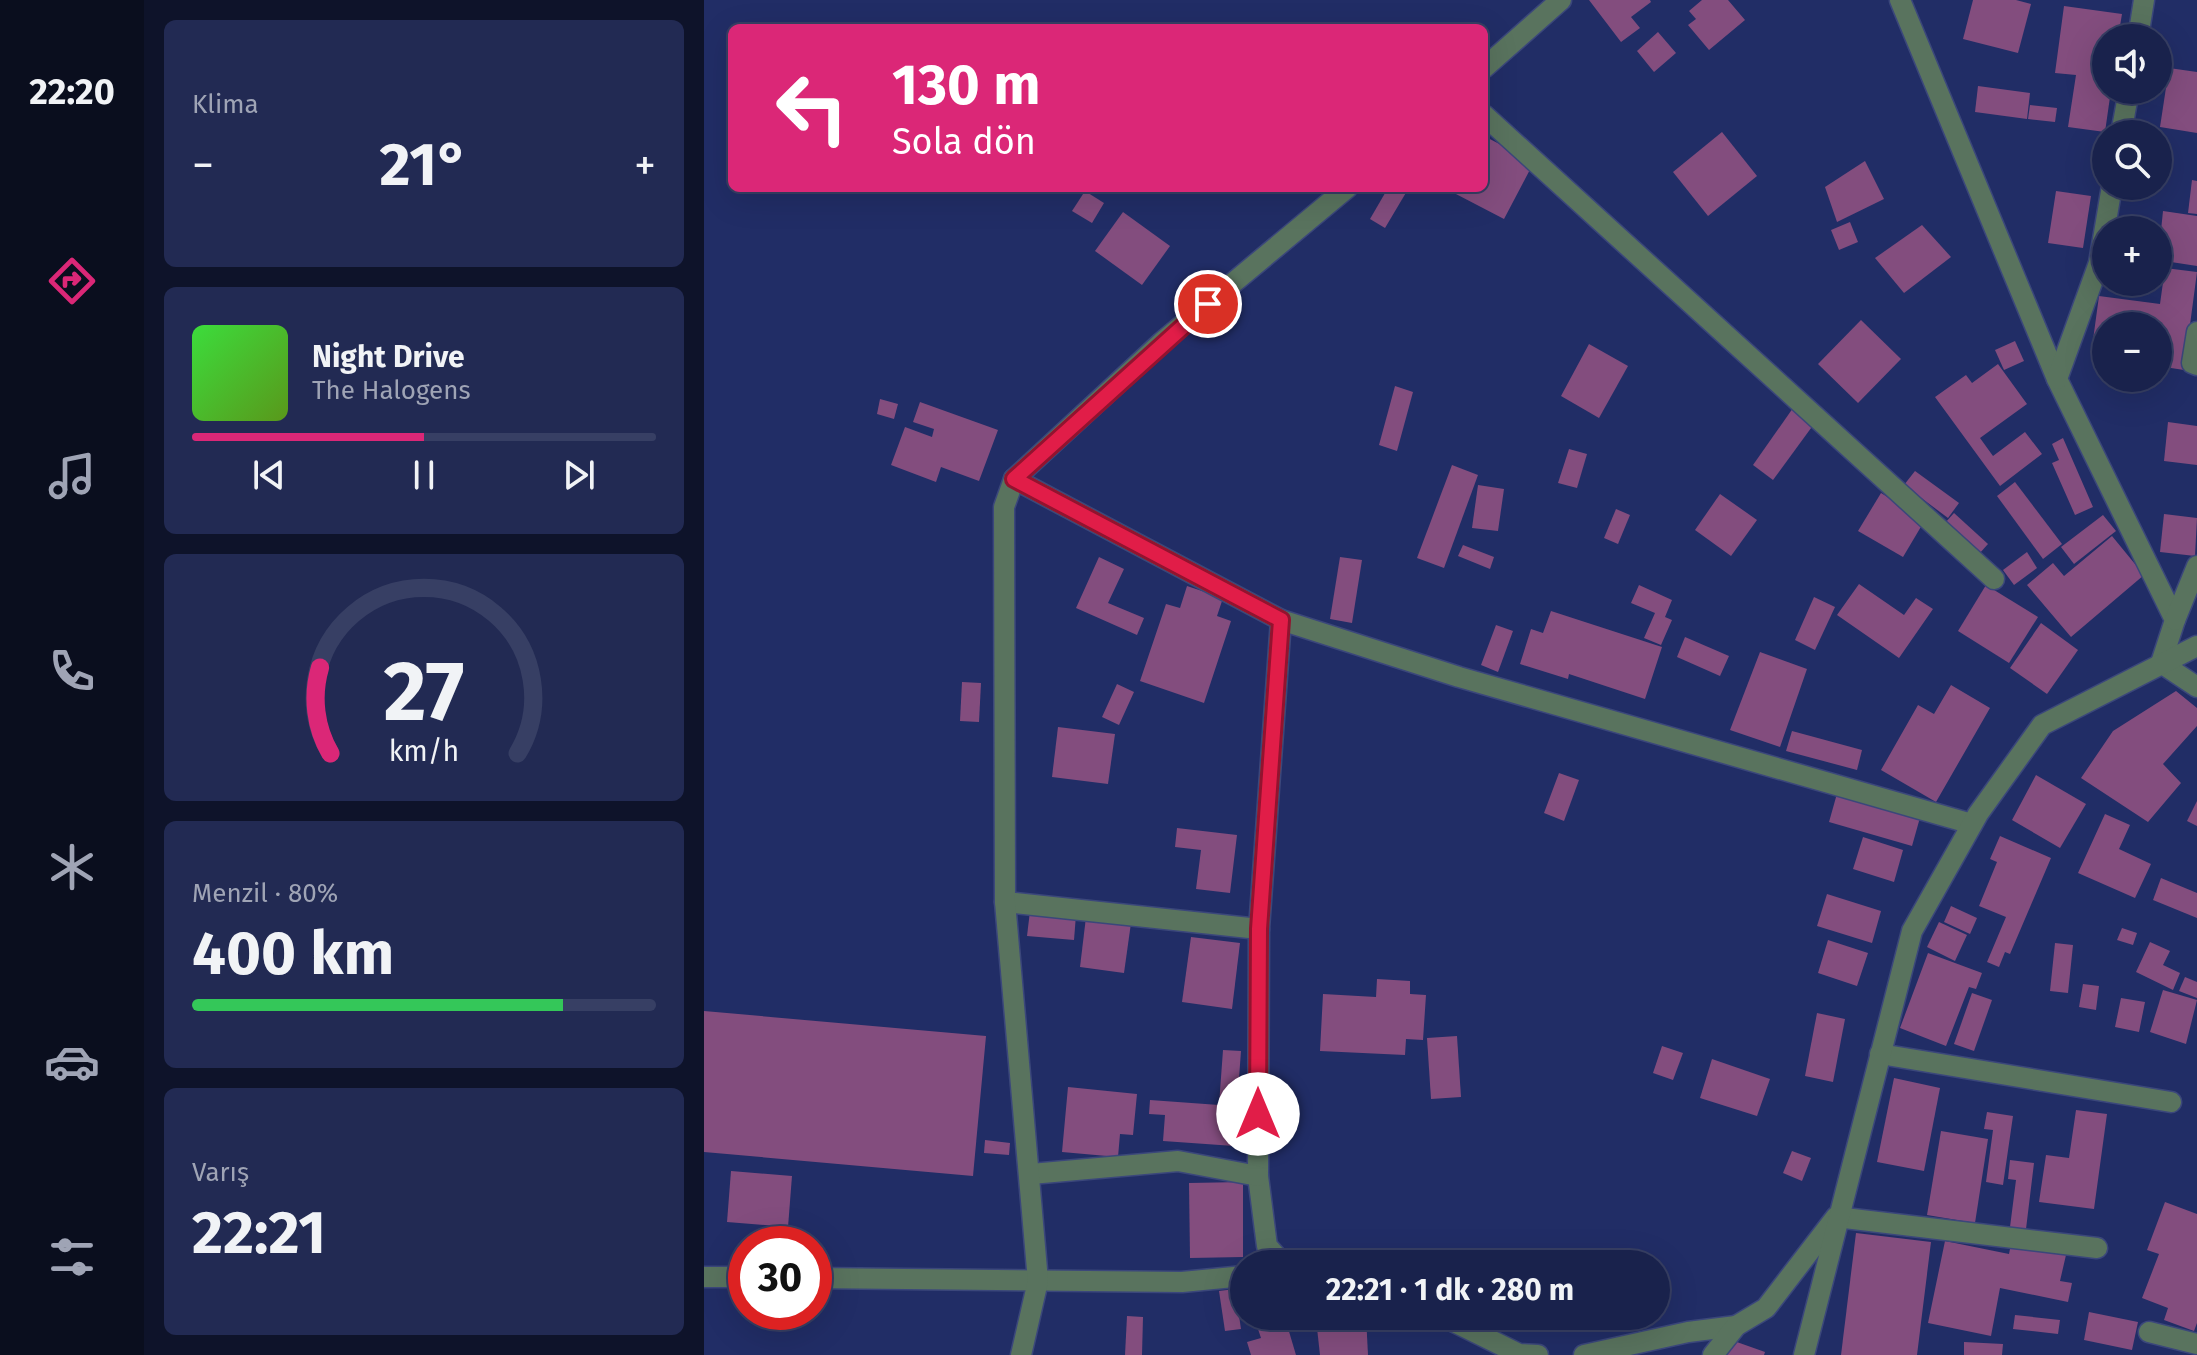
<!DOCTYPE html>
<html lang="tr">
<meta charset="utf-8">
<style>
:root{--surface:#19224c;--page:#222a53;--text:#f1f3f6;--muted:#9fa4b5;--line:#373f64;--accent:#db2777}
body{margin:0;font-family:"Fira Sans",sans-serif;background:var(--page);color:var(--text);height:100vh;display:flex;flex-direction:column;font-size:30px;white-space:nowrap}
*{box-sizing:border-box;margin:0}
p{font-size:26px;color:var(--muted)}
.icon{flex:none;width:44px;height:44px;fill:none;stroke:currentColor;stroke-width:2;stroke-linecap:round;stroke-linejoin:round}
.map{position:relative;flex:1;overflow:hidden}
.details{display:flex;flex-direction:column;gap:20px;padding:20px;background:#0e132a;width:560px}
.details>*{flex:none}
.hud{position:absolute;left:24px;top:24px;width:760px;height:168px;border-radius:12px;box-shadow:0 8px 32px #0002,0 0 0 2px var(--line);background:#db2777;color:#fff;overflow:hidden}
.buttons{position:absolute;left:1388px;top:24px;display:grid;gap:16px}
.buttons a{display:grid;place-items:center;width:80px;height:80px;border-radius:50%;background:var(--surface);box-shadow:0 8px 32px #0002,0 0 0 2px var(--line);font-size:40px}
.speed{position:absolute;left:24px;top:1226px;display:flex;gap:16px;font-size:40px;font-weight:700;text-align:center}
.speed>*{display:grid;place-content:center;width:104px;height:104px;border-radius:50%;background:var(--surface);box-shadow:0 8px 32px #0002,0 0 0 2px var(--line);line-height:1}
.speed .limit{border:12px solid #d22;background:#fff;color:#111}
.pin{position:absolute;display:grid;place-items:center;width:68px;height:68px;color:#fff;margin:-34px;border:4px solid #fff;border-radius:50%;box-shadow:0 2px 8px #0007}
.me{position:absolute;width:88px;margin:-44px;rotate:0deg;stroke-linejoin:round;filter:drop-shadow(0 0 6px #0008)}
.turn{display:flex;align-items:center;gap:28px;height:168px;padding:0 32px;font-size:36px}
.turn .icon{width:104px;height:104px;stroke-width:2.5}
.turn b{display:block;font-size:56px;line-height:68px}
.big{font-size:60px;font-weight:700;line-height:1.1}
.details .tile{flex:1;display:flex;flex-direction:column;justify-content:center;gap:12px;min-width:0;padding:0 28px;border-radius:12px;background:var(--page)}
.details .dial{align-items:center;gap:0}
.dial svg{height:208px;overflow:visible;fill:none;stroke:var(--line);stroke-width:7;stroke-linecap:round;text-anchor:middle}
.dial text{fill:var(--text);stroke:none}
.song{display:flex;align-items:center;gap:24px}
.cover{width:96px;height:96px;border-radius:12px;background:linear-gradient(135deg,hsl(120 70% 55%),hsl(90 70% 35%))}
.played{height:8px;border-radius:4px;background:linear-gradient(90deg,var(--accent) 50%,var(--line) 50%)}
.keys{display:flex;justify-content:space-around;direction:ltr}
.heat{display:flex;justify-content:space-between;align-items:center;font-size:44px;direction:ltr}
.charge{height:12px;border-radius:6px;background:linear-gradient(90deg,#34c759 80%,var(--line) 0)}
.trip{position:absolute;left:526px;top:1250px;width:440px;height:80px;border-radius:40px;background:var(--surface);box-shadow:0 8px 32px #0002,0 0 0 2px var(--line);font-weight:700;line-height:80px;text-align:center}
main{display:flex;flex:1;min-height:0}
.tab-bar{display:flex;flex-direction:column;width:144px;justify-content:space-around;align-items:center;background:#0a0e1e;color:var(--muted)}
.tab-bar .icon{width:56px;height:56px}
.tab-bar .on{color:var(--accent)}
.tab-bar b{font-size:36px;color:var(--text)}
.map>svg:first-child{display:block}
.building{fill:#834d7e}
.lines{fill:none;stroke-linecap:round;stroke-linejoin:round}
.minor-casing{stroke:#3b477b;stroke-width:23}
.minor{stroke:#59735e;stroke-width:20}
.route-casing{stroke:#92132f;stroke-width:20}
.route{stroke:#e11d48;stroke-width:14}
</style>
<main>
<nav class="tab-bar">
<b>22:20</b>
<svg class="icon on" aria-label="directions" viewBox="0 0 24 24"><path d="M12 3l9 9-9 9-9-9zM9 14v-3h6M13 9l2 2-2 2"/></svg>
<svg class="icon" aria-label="music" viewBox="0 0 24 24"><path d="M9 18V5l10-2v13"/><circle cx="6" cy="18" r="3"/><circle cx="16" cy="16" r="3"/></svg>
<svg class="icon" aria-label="phone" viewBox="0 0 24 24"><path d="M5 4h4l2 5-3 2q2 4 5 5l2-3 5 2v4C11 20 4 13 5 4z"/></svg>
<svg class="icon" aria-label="climate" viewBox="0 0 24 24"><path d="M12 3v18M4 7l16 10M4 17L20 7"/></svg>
<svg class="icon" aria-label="car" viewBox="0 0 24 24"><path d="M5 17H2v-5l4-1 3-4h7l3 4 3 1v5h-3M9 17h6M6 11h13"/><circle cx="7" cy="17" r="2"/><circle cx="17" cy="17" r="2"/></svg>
<svg class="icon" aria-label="filters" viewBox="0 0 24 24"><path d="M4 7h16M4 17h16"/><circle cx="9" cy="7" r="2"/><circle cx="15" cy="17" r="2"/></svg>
</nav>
<section class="details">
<div class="tile"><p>Klima</p>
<div class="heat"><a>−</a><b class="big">21°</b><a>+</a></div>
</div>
<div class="tile">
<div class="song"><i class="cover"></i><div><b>Night Drive</b><p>The Halogens</p></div></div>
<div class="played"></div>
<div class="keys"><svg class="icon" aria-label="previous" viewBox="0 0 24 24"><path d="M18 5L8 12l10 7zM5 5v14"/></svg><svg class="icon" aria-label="pause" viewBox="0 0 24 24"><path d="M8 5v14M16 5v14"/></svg><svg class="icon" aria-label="next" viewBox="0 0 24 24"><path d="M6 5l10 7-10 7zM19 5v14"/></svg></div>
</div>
<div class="tile dial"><svg viewBox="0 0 100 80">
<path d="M14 69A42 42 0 1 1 86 69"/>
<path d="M14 69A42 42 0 0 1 10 36" stroke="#db2777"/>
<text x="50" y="56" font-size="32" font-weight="700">27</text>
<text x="50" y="72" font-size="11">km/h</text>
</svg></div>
<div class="tile"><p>Menzil · 80%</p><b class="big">400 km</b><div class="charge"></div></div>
<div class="tile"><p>Varış</p><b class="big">22:21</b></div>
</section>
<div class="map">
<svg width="1493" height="1355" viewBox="0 0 1493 1355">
<rect width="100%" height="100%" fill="#212d66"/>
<g class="building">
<path d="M885 0H946L947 2 927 17 936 28 917 42Z"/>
<path d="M998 0H1024L1041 20 1005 50 984 25 992 19 985 11Z"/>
<path d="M1269 0H1312L1327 4 1314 53 1259 39Z"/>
<path d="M1360 6 1418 14 1414 38H1402V90H1407L1401 132 1364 127 1372 75 1351 73Z"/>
<path d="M954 32 972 53 950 72 933 51Z"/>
<path d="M1465 68 1493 72V133L1456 127Z"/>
<path d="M1274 86 1326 93 1323 119 1271 112Z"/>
<path d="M1326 105 1353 108 1351 122 1324 119Z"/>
<path d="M1018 132 1053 176 1004 216 969 172Z"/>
<path d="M780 136 830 162 800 219 750 193 753 188H780Z"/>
<path d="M1161 161 1180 199 1133 222 1121 187Z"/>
<path d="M1488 180 1493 181V214L1484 213Z"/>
<path d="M684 188 703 191 681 228 666 219Z"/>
<path d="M381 191 400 203 388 223 368 211Z"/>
<path d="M1352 191 1387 196 1379 248 1344 243Z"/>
<path d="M1459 211 1493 216V266L1454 260Z"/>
<path d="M419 212 466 246 438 285 391 251Z"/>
<path d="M1146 222 1154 242 1135 250 1127 230Z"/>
<path d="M1218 225 1247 257 1200 293 1171 258Z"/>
<path d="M1461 268 1493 272 1480 370 1454 366V326H1402V341L1389 340 1395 296 1456 304Z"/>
<path d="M1157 320 1197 359 1154 403 1114 364Z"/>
<path d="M1311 341 1320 361 1300 370 1291 350Z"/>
<path d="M885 344 924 366 895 418 857 396Z"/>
<path d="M1294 364 1323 404 1276 438 1289 456 1321 432 1338 454 1296 486 1231 397 1262 375 1268 383Z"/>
<path d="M691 386 709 392 693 451 675 445Z"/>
<path d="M176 399 194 404 190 419 173 414Z"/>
<path d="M216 402 294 430 275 481 237 467 232 482 187 465 201 427 228 437 230 429 209 422Z"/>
<path d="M1089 408 1110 424 1069 480 1049 465Z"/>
<path d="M1464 422 1493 426V465L1460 461Z"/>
<path d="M1359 438 1389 507 1371 515 1348 463 1355 460 1348 444Z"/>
<path d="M865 449 883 454 873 488 854 483Z"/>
<path d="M748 465 774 475 740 568 713 558Z"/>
<path d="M1211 471 1255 503 1244 518 1200 485Z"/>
<path d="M1311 482 1358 544 1339 559 1293 496Z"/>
<path d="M774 485 800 489 794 531 768 528Z"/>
<path d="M1177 493 1221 520 1199 557 1154 531Z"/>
<path d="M1016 494 1053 520 1027 556 991 530Z"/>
<path d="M912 509 926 515 914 544 900 538Z"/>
<path d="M1250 513 1284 544 1275 554 1241 523Z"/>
<path d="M1460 514 1493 518 1491 556 1456 552Z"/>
<path d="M1399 515 1412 531 1370 564 1357 547Z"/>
<path d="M1408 536 1440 575 1367 637 1323 585 1349 563 1360 576Z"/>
<path d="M759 545 790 557 786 569 754 556Z"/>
<path d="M1323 552 1333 568 1310 585 1299 570Z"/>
<path d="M395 557 420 569 404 603 440 618 433 635 372 608Z"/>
<path d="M636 557 658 560 648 623 626 619Z"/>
<path d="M1155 584 1200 615 1212 598 1229 609 1195 658 1133 615Z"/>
<path d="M935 585 968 600 961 617 968 620 957 645 940 638 951 613 927 603Z"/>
<path d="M1282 585 1334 617 1305 663 1254 631Z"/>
<path d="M483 586 519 598 513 616 527 621 500 703 436 681 462 604 476 608Z"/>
<path d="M1110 597 1131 607 1111 650 1091 640Z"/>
<path d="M847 611 958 647 941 699 865 674 864 679 816 664 827 629 839 633Z"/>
<path d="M1337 623 1374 650 1343 694 1306 668Z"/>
<path d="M792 625 809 631 794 672 777 665Z"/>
<path d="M981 637 1025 656 1016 676 973 657Z"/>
<path d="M1056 652 1103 669 1076 747 1026 730Z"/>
<path d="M258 682 277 683 275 722 256 721Z"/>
<path d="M413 684 430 692 415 725 398 717Z"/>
<path d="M1247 685 1286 708 1232 802 1177 770 1214 705 1230 714Z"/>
<path d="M1472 691 1493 708V726L1459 764 1477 783 1444 822 1377 778 1409 731Z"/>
<path d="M354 727 411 734 404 784 348 777Z"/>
<path d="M1088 731 1158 750 1153 770 1082 751Z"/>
<path d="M855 773 875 780 860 821 840 813Z"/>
<path d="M1332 775 1382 804 1356 848 1308 820Z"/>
<path d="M1134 790 1217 814 1208 846 1125 822Z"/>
<path d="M1493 801V826L1483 821Z"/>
<path d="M1401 814 1426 825 1415 849 1447 864 1431 898 1374 873Z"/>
<path d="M473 828 533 835 526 893 492 889 497 850 471 847Z"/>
<path d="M1296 836 1347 858 1306 954 1301 952 1295 967 1283 962 1302 917 1275 906 1293 862 1286 859Z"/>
<path d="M1159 837 1199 850 1190 882 1149 869Z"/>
<path d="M1457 878 1493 893V918L1449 900Z"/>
<path d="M1123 894 1177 911 1168 943 1113 926Z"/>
<path d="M1247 906 1273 918 1266 934 1240 922Z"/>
<path d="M326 911 372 915 370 940 323 936Z"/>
<path d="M382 917 427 923 420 973 376 967Z"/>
<path d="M1235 922 1263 935 1251 961 1223 947Z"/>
<path d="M1418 928 1433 933 1429 945 1413 940Z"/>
<path d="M487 937 536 943 528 1009 478 1002Z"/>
<path d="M1124 940 1164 953 1153 986 1114 973Z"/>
<path d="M1446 942 1466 951 1459 965 1476 973 1469 990 1432 972Z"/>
<path d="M1351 943 1369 945 1364 993 1346 991Z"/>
<path d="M1224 953 1278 973 1272 989 1265 987 1242 1046 1196 1028Z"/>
<path d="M1481 977 1493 982V998L1475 991Z"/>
<path d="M673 979 706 981V994L722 995 719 1040 702 1039 701 1055 616 1051 619 994 672 997Z"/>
<path d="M1379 984 1395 986 1392 1010 1375 1007Z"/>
<path d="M1459 990 1493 1000 1482 1044 1446 1032Z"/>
<path d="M1268 993 1288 1000 1270 1051 1250 1044Z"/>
<path d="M1417 998 1441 1002 1435 1032 1411 1027Z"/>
<path d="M0 1011 282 1036 269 1176 0 1152Z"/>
<path d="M1113 1013 1141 1019 1129 1082 1101 1076Z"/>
<path d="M753 1036 757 1097 727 1099 723 1038Z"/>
<path d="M958 1046 979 1053 969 1080 949 1073Z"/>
<path d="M519 1050 537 1051 530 1146 459 1141 461 1115 445 1114 446 1100 515 1105Z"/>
<path d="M1008 1059 1066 1079 1053 1116 996 1098Z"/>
<path d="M1190 1078 1236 1088 1220 1171 1173 1162Z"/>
<path d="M364 1087 433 1094 429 1135 416 1134 414 1157 358 1152Z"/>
<path d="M1372 1110 1403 1114 1390 1209 1335 1202 1342 1155 1365 1158Z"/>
<path d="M1283 1112 1309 1116 1299 1185 1282 1182 1289 1130 1280 1129Z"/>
<path d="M1237 1131 1284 1139 1271 1223 1223 1215Z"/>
<path d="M281 1140 306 1143 305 1155 280 1153Z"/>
<path d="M1088 1151 1107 1158 1098 1181 1079 1173Z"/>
<path d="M1306 1160 1330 1163 1322 1229 1306 1227 1312 1180 1304 1179Z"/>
<path d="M27 1171 88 1176 84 1227 23 1222Z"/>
<path d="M539 1182V1257L486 1258 485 1183Z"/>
<path d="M1461 1202 1493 1214V1323L1490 1331 1460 1320 1464 1308 1438 1298 1455 1254 1443 1250Z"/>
<path d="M80 1232 100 1233 99 1244H80Z"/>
<path d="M1152 1233 1227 1242 1213 1355H1137Z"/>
<path d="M1241 1241 1305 1254 1307 1244 1362 1255 1356 1281 1368 1283 1364 1302 1296 1288 1287 1336 1224 1323Z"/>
<path d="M531 1289 537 1329 521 1331 515 1291Z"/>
<path d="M1385 1312 1434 1322 1428 1350 1380 1340Z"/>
<path d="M1311 1315 1356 1320 1354 1334 1309 1329Z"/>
<path d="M423 1316 439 1317 438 1355H421Z"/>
<path d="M662 1316 664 1355H616L613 1328Z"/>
<path d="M581 1318 592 1355H547L543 1342 557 1338 553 1326Z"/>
<path d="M1030 1341 1061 1352 1060 1355H1020Z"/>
<path d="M1260 1342 1299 1344 1298 1355H1260Z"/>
</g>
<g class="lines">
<defs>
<g id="minor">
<path d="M1196 0 1353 379 1471 620 1457 663 1493 687"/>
<path d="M1434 38 1440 0"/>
<path d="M780 68 857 0"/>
<path d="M780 115 1290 579"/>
<path d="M1417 134 1425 90"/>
<path d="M1493 332 1488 363 1493 365"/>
<path d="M1353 379 1395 263 1408 186"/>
<path d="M310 479 577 620 755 677 1268 824"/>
<path d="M577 620 555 929 554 1176 563 1246 579 1264"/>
<path d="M1471 620 1493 566"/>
<path d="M301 902 555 929"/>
<path d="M1176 1054 1467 1102"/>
<path d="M327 1174 474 1161 554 1176"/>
<path d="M0 1277H42"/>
<path d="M110 1278 478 1282 540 1276"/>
<path d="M738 1316 815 1354 834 1355"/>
<path d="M1445 1332 1493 1344"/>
<path d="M317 1355 334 1281 301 902 300 507 310 479 458 342 643 188"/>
<path d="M880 1355 984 1332 1032 1326"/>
<path d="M1009 1355 1032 1326 1062 1308 1132 1217 1393 1248"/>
<path d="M1100 1355 1208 931 1274 814 1338 725 1493 646"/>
</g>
</defs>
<use href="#minor" class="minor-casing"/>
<use href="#minor" class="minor"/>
</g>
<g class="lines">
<defs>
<path id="route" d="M504 304 310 479 577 620 555 929 554 1114"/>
</defs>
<use href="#route" class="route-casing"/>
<use href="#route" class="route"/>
</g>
</svg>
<div class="buttons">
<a><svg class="icon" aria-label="sound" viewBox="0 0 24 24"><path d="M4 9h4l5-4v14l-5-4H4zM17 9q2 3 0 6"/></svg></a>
<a><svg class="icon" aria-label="search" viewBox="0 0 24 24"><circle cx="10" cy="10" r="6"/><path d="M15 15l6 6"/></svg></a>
<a>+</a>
<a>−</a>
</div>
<div class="speed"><div class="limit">30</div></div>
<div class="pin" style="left:504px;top:304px;background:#d93025"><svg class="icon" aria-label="arrive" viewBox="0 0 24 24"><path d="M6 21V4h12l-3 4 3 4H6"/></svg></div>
<svg class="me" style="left:554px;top:1114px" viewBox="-20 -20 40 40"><circle r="19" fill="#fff"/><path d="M0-13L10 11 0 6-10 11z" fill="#e11d48"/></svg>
<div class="trip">22:21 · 1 dk · 280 m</div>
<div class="hud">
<div class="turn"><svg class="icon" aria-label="left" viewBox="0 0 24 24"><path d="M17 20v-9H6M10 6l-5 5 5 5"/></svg><div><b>130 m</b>Sola dön</div></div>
</div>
</div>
</main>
